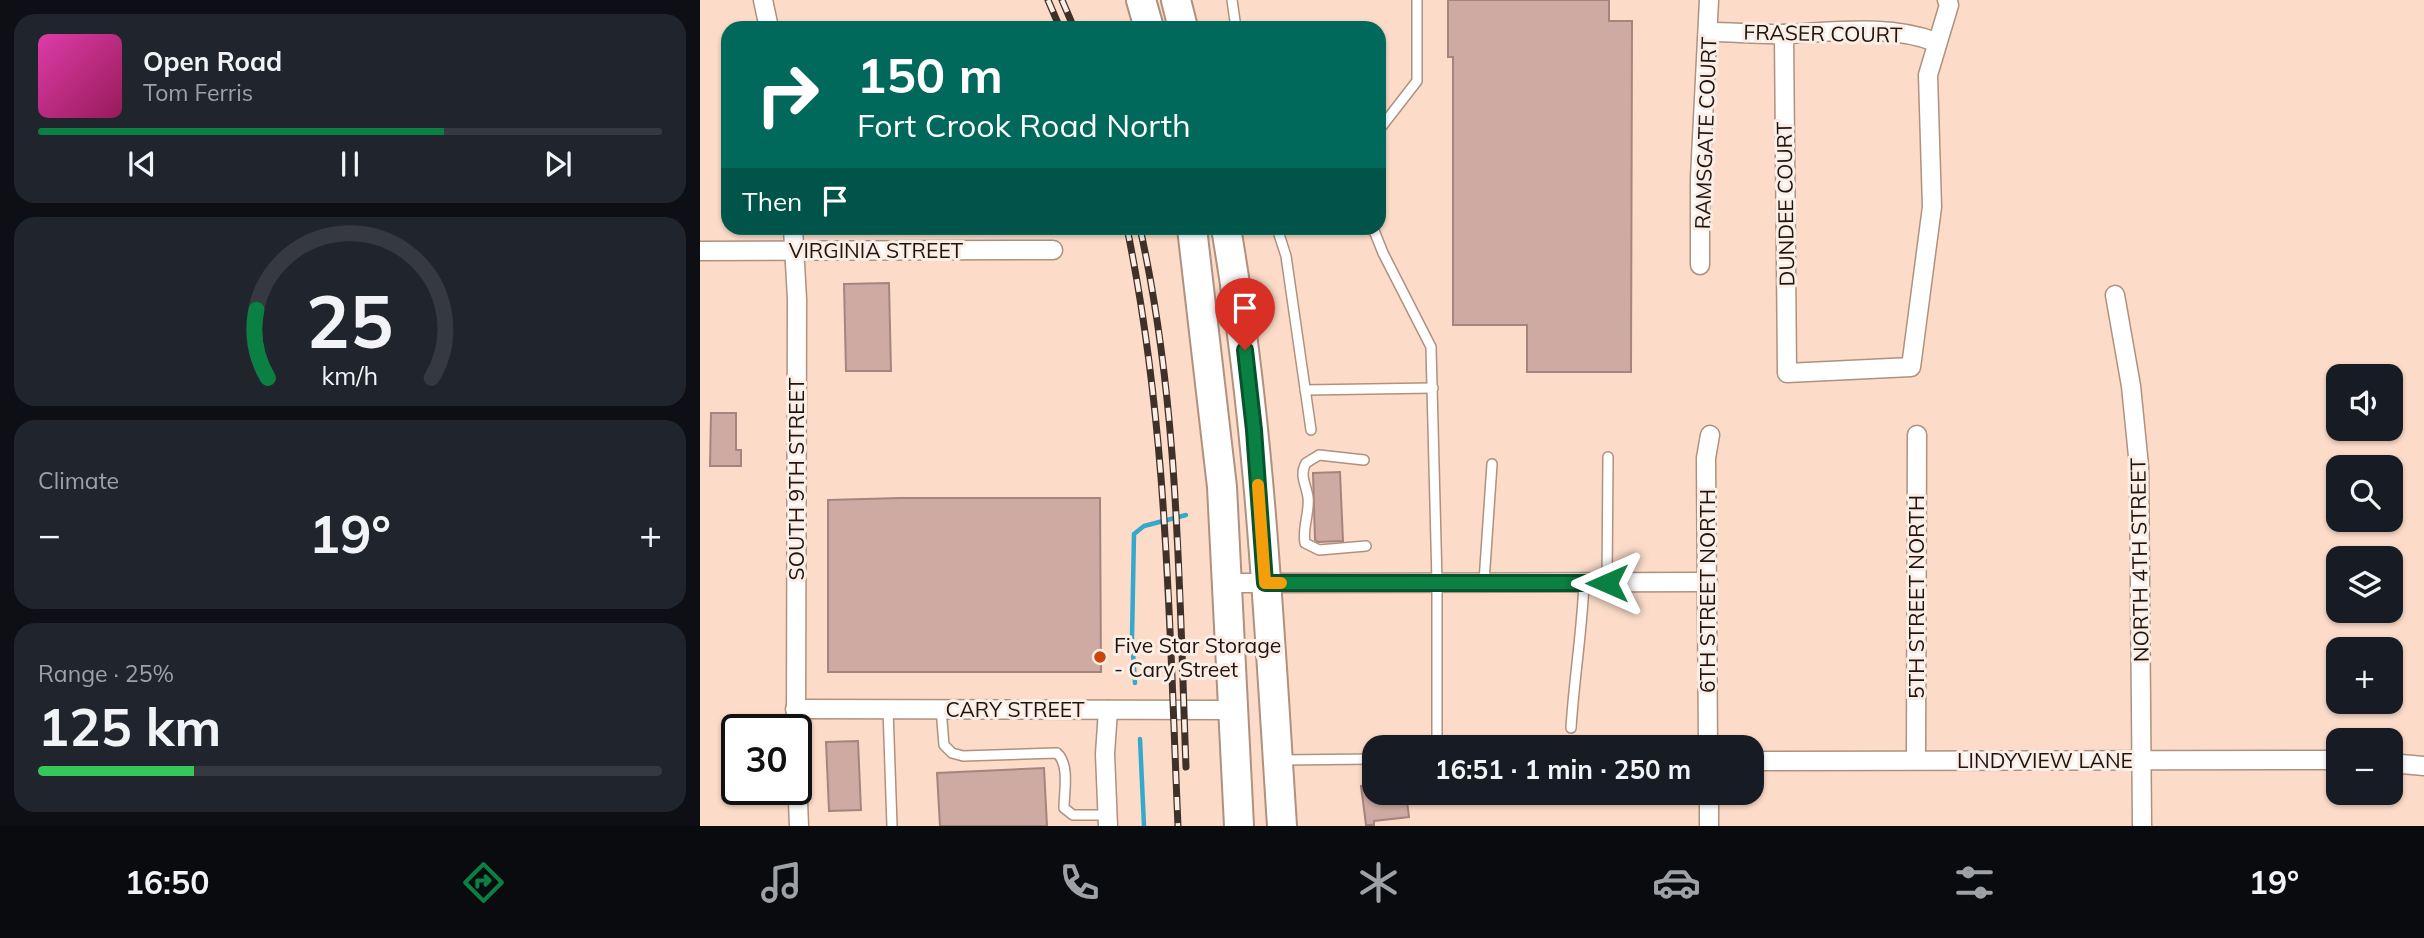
<!DOCTYPE html>
<meta charset="utf-8">
<style>
:root{--surface:#171b24;--page:#20242c;--text:#f1f3f6;--muted:#9ea1a6;--line:#363941;--accent:#0b8043}
body{margin:0;font-family:Mulish,sans-serif;background:var(--page);color:var(--text);height:100vh;display:flex;flex-direction:column;font-size:26px;white-space:nowrap}
*{box-sizing:border-box;margin:0}
p{font-size:23px;color:var(--muted)}
.icon{flex:none;width:38px;height:38px;fill:none;stroke:currentColor;stroke-width:2;stroke-linecap:round;stroke-linejoin:round}
.map{position:relative;flex:1;overflow:hidden}
.sheet{display:flex;flex-direction:column;gap:14px;padding:14px;background:#0d0f14;width:700px}
.sheet>*{flex:none}
.banner{position:absolute;left:21px;top:21px;width:665px;height:214px;border-radius:21px;box-shadow:0 2px 5px #0004;background:#00695c;color:#fff;overflow:hidden}
.controls{position:absolute;left:1626px;top:364px;display:grid;gap:14px}
.controls a{display:grid;place-items:center;width:77px;height:77px;border-radius:14px;background:var(--surface);box-shadow:0 2px 5px #0004;font-size:35px}
.speed{position:absolute;left:21px;top:714px;display:flex;gap:14px;font-size:35px;font-weight:700;text-align:center}
.speed>*{display:grid;place-content:center;width:91px;height:91px;border-radius:50%;background:var(--surface);box-shadow:0 2px 5px #0004;line-height:1}
.speed .limit{border:4px solid #111;border-radius:10px;background:#fff;color:#111}
.pin{position:absolute;display:grid;place-items:center;width:60px;height:60px;color:#fff;margin:-72px -30px;border-radius:50% 50% 50% 0;rotate:-45deg;box-shadow:0 0 7px #0007}
.pin .icon{rotate:45deg}
.me{position:absolute;width:77px;margin:-38px;rotate:270deg;stroke-linejoin:round;filter:drop-shadow(0 0 5px #0008)}
.turn{display:flex;align-items:center;gap:24px;height:147px;padding:0 21px;font-size:32px}
.turn .icon{width:91px;height:91px;stroke-width:2.5}
.turn b{display:block;font-size:49px;line-height:60px}
.then{display:flex;align-items:center;height:66px;padding:0 21px;background:#0003;gap:14px;font-size:26px}
.big{font-size:52px;font-weight:700;line-height:1.1}
.sheet .tile{flex:1;display:flex;flex-direction:column;justify-content:center;gap:10px;min-width:0;padding:0 24px;border-radius:21px;background:var(--page)}
.sheet .dial{align-items:center;gap:0}
.dial svg{height:182px;overflow:visible;fill:none;stroke:var(--line);stroke-width:7;stroke-linecap:round;text-anchor:middle}
.dial text{fill:var(--text);stroke:none}
.song{display:flex;align-items:center;gap:21px}
.cover{width:84px;height:84px;border-radius:10px;background:linear-gradient(135deg,hsl(320 70% 55%),hsl(330 70% 35%))}
.played{height:7px;border-radius:4px;background:linear-gradient(90deg,var(--accent) 65%,var(--line) 65%)}
.keys{display:flex;justify-content:space-around;direction:ltr}
.heat{display:flex;justify-content:space-between;align-items:center;font-size:38px;direction:ltr}
.charge{height:10px;border-radius:5px;background:linear-gradient(90deg,#34c759 25%,var(--line) 0)}
.trip{position:absolute;left:662px;top:735px;width:402px;height:70px;border-radius:21px;background:var(--surface);box-shadow:0 2px 5px #0004;font-weight:700;line-height:70px;text-align:center}
.tabs{display:flex;height:112px;justify-content:space-around;align-items:center;background:#090b0e;color:var(--muted)}
.tabs .icon{width:49px;height:49px}
.tabs .selected{color:var(--accent)}
.tabs b{font-size:32px;color:var(--text)}
main{display:flex;flex:1;min-height:0}
.map>svg:first-child{display:block}
.lines{fill:none;stroke-linecap:round;stroke-linejoin:round}
.stream{stroke:#36a8cc;stroke-width:4.5}
.building{fill:#ceaaa3;stroke:#a6847e;stroke-width:2}
.service-casing{stroke:#ae917f;stroke-width:12}
.minor-casing{stroke:#ae917f;stroke-width:21}
.primary-casing{stroke:#ae917f;stroke-width:32}
.service{stroke:#fff;stroke-width:9}
.minor{stroke:#fff;stroke-width:18}
.primary{stroke:#fff;stroke-width:28}
.rail-casing{stroke:#3f3129;stroke-width:7}
.rail{stroke:#fbeee6;stroke-width:4.5;stroke-dasharray:13;stroke-linecap:butt}
.route-casing{stroke:#07532c;stroke-width:18}
.route{stroke:#0b8043;stroke-width:12}
.slow{stroke:#f59e0b;stroke-width:12}
.poi-dot{fill:#cb4408;stroke:#fbeee6;stroke-width:2.5}
.labels{text-anchor:middle;dominant-baseline:central;stroke-width:6;stroke-linejoin:round;paint-order:stroke}
.street-label{font-size:21px;fill:#1f140e;stroke:#fbeee6}
.poi-label{font-size:21px;fill:#1f140e;stroke:#fbeee6;text-anchor:start}
</style>
<main>
<section class="sheet">
<div class="tile">
<div class="song"><i class="cover"></i><div><b>Open Road</b><p>Tom Ferris</p></div></div>
<div class="played"></div>
<div class="keys"><svg class="icon" aria-label="previous" viewBox="0 0 24 24"><path d="M18 5L8 12l10 7zM5 5v14"/></svg><svg class="icon" aria-label="pause" viewBox="0 0 24 24"><path d="M8 5v14M16 5v14"/></svg><svg class="icon" aria-label="next" viewBox="0 0 24 24"><path d="M6 5l10 7-10 7zM19 5v14"/></svg></div>
</div>
<div class="tile dial"><svg viewBox="0 0 100 80">
<path d="M14 69A42 42 0 1 1 86 69"/>
<path d="M14 69A42 42 0 0 1 9 39" stroke="#0b8043"/>
<text x="50" y="56" font-size="32" font-weight="700">25</text>
<text x="50" y="72" font-size="11">km/h</text>
</svg></div>
<div class="tile"><p>Climate</p>
<div class="heat"><a>−</a><b class="big">19°</b><a>+</a></div>
</div>
<div class="tile"><p>Range · 25%</p><b class="big">125 km</b><div class="charge"></div></div>
</section>
<div class="map">
<svg width="1724" height="826" viewBox="0 0 1724 826">
<rect width="100%" height="100%" fill="#fcdcc9"/>
<g class="lines">
<g class="stream">
<path d="M435 683 432 638 434 534 444 526 486 515"/>
<path d="M440 739 444 826"/>
</g>
</g>
<g class="building">
<path d="M748 0H909V21H932L931 372H827V325H753V57H748Z"/>
<path d="M189 283 191 371H146L144 284Z"/>
<path d="M11 413H36V450H41V466H10Z"/>
<path d="M640 472 643 541 618 542 615 540 613 473Z"/>
<path d="M200 498H400L401 672H128V500Z"/>
<path d="M158 741 161 810 129 811 126 742Z"/>
<path d="M344 768 347 826H240L237 773Z"/>
<path d="M674 785V793H706L709 817 674 821V825H666L661 786Z"/>
</g>
<g class="lines">
<defs>
<g id="service">
<path d="M532 0 536 28"/>
<path d="M679 130 717 81V0"/>
<path d="M577 228 586 256 611 430"/>
<path d="M673 228 683 253 731 347 737 582V747"/>
<path d="M605 390 733 388"/>
<path d="M664 460 619 455 606 463C599 475 606 484 608 497 610 512 602 528 605 543L619 550 666 546"/>
<path d="M784 582 792 464"/>
<path d="M907 583 908 457"/>
<path d="M188 709 192 826"/>
<path d="M241 709 244 745 252 753 263 756 357 753C370 765 364 792 364 808L373 815H407"/>
<path d="M871 728C874 679 882 632 884 583"/>
<path d="M581 760 674 759"/>
</g>
<g id="minor">
<path d="M63 0 69 28"/>
<path d="M1009 32C1034 32 1060 35 1085 34 1135 32 1188 24 1236 42"/>
<path d="M1084 34 1087 373 1211 367 1232 207 1228 75 1249 5 1247 0"/>
<path d="M93 228 97 299 96 730"/>
<path d="M0 251 353 250"/>
<path d="M1000 265V178L1009 0"/>
<path d="M1415 295 1431 386 1439 466 1442 826"/>
<path d="M528 583 1008 582"/>
<path d="M95 709 534 710"/>
<path d="M1008 747 1006 458 1010 435"/>
<path d="M96 751 99 826"/>
<path d="M1216 760 1217 435"/>
<path d="M1052 761 1638 760"/>
<path d="M1690 763 1724 766"/>
<path d="M1009 793V826"/>
<path d="M408 826 405 754 408 710"/>
</g>
<g id="primary">
<path d="M441 0 449 28"/>
<path d="M476 0 483 28"/>
<path d="M492 228 522 487 539 826"/>
<path d="M526 228C560 425 569 626 582 826"/>
</g>
</defs>
<use href="#service" class="service-casing"/>
<use href="#minor" class="minor-casing"/>
<use href="#primary" class="primary-casing"/>
<use href="#service" class="service"/>
<use href="#minor" class="minor"/>
<use href="#primary" class="primary"/>
<defs>
<g id="rail">
<path d="M348 0 360 28"/>
<path d="M362 0 374 28"/>
<path d="M427 228C468 427 469 624 478 826"/>
<path d="M440 228C479 403 479 588 486 767"/>
</g>
</defs>
<use href="#rail" class="rail-casing"/>
<use href="#rail" class="rail"/>
</g>
<g class="lines">
<defs>
<path id="route" d="M545 350 554 430 565 583H907"/>
</defs>
<use href="#route" class="route-casing"/>
<use href="#route" class="route"/>
<path class="slow" d="M558 485 565 583H581"/>
</g>
<circle class="poi-dot" cx="400" cy="657" r="7"/>
<g class="labels">
<g class="street-label">
<text transform="translate(1123 33) rotate(1)">FRASER COURT</text>
<text transform="translate(1005 133) rotate(-88)">RAMSGATE COURT</text>
<text transform="translate(1085 204) rotate(-91)">DUNDEE COURT</text>
<text x="176" y="250">VIRGINIA STREET</text>
<text transform="translate(96 479) rotate(-90)">SOUTH 9TH STREET</text>
<text transform="translate(1439 560) rotate(-91)">NORTH 4TH STREET</text>
<text transform="translate(1007 591) rotate(-90)">6TH STREET NORTH</text>
<text transform="translate(1216 597) rotate(-90)">5TH STREET NORTH</text>
<text x="315" y="709">CARY STREET</text>
<text x="1345" y="760">LINDYVIEW LANE</text>
</g>
<g class="poi-label">
<text x="414" y="645">Five Star Storage<tspan x="414" dy="24">- Cary Street</tspan></text>
</g>
</g>
</svg>
<div class="controls">
<a><svg class="icon" aria-label="sound" viewBox="0 0 24 24"><path d="M4 9h4l5-4v14l-5-4H4zM17 9q2 3 0 6"/></svg></a>
<a><svg class="icon" aria-label="search" viewBox="0 0 24 24"><circle cx="10" cy="10" r="6"/><path d="M15 15l6 6"/></svg></a>
<a><svg class="icon" aria-label="layers" viewBox="0 0 24 24"><path d="M12 4l9 5-9 5-9-5zM3 14l9 5 9-5"/></svg></a>
<a>+</a>
<a>−</a>
</div>
<div class="speed"><div class="limit">30</div></div>
<div class="pin" style="left:545px;top:350px;background:#d93025"><svg class="icon" aria-label="arrive" viewBox="0 0 24 24"><path d="M6 21V4h12l-3 4 3 4H6"/></svg></div>
<svg class="me" style="left:907px;top:583px" viewBox="-20 -20 40 40"><path d="M0-17L14 15 0 8-14 15z" fill="#0b8043" stroke="#fff" stroke-width="4"/></svg>
<div class="trip">16:51 · 1 min · 250 m</div>
<div class="banner">
<div class="turn"><svg class="icon" aria-label="right" viewBox="0 0 24 24"><path d="M7 20v-9h11M14 6l5 5-5 5"/></svg><div><b>150 m</b>Fort Crook Road North</div></div>
<div class="then">Then<svg class="icon" aria-label="arrive" viewBox="0 0 24 24"><path d="M6 21V4h12l-3 4 3 4H6"/></svg></div>
</div>
</div>
</main>
<nav class="tabs">
<b>16:50</b>
<svg class="icon selected" aria-label="directions" viewBox="0 0 24 24"><path d="M12 3l9 9-9 9-9-9zM9 14v-3h6M13 9l2 2-2 2"/></svg>
<svg class="icon" aria-label="music" viewBox="0 0 24 24"><path d="M9 18V5l10-2v13"/><circle cx="6" cy="18" r="3"/><circle cx="16" cy="16" r="3"/></svg>
<svg class="icon" aria-label="phone" viewBox="0 0 24 24"><path d="M5 4h4l2 5-3 2q2 4 5 5l2-3 5 2v4C11 20 4 13 5 4z"/></svg>
<svg class="icon" aria-label="climate" viewBox="0 0 24 24"><path d="M12 3v18M4 7l16 10M4 17L20 7"/></svg>
<svg class="icon" aria-label="car" viewBox="0 0 24 24"><path d="M5 17H2v-5l4-1 3-4h7l3 4 3 1v5h-3M9 17h6M6 11h13"/><circle cx="7" cy="17" r="2"/><circle cx="17" cy="17" r="2"/></svg>
<svg class="icon" aria-label="filters" viewBox="0 0 24 24"><path d="M4 7h16M4 17h16"/><circle cx="9" cy="7" r="2"/><circle cx="15" cy="17" r="2"/></svg>
<b>19°</b>
</nav>
